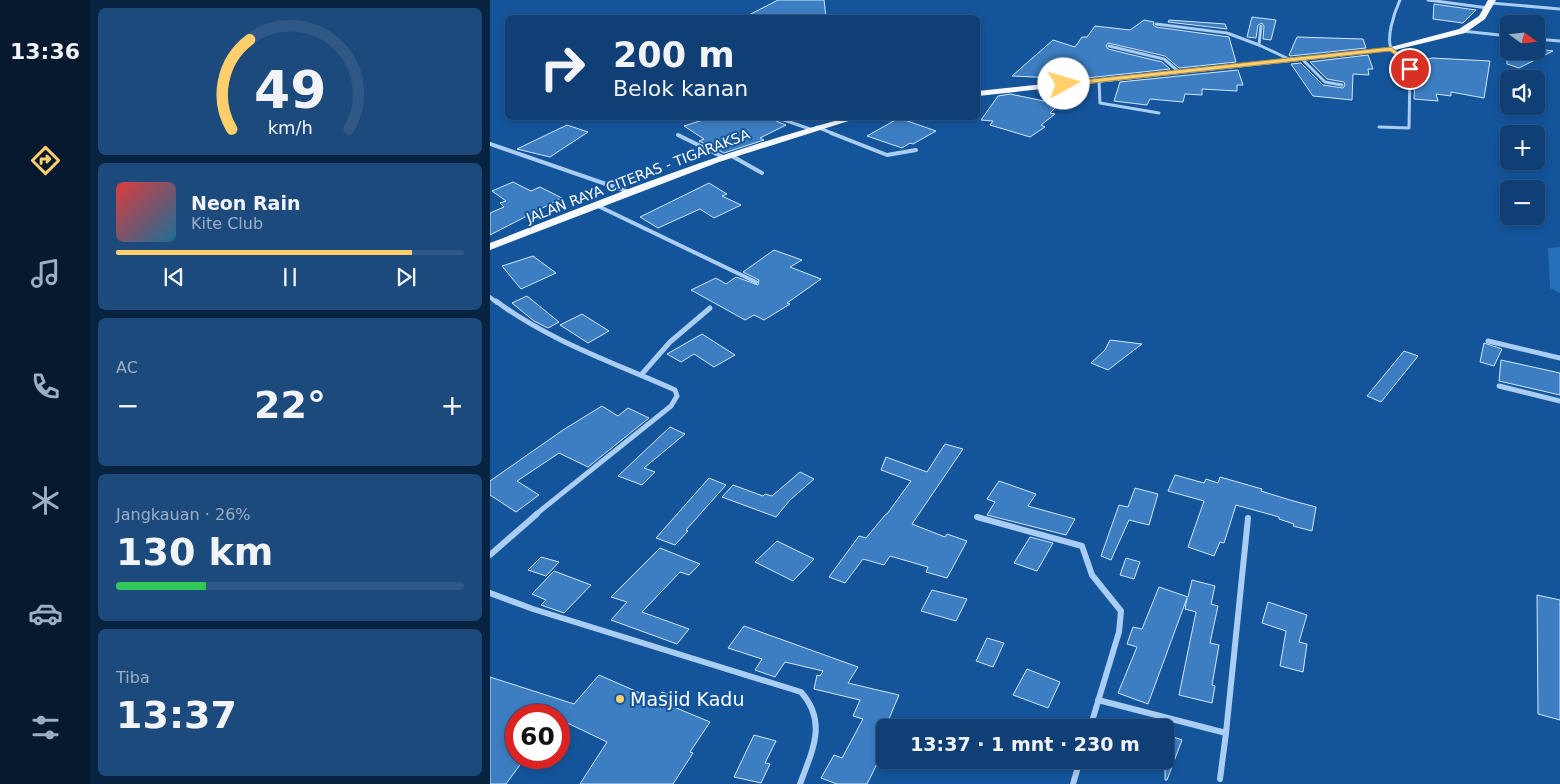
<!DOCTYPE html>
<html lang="id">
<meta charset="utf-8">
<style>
:root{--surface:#0f3f74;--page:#1d4a7c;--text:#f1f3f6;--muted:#9bafc5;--line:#2f5886;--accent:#ffcf6c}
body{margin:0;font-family:"DejaVu Sans",sans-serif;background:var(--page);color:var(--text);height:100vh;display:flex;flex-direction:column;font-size:19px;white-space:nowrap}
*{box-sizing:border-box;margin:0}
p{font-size:16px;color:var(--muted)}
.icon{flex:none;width:28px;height:28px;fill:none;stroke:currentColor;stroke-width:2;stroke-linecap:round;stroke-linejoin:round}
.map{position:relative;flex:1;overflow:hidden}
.panel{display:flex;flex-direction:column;gap:8px;padding:8px;background:#082340;width:400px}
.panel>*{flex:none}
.banner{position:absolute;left:15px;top:15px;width:475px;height:105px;border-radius:8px;box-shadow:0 2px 8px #0003,0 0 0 1px var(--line);background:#0f3f74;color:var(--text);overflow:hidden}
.needle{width:32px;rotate:105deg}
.tools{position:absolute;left:1010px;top:15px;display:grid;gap:10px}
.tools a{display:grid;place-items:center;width:45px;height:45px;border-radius:8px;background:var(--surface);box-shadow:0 2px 8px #0003,0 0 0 1px var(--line);font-size:25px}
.speed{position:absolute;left:15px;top:704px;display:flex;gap:10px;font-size:25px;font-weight:700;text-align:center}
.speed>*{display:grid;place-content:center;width:65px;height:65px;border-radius:50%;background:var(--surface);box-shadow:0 2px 8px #0003,0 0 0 1px var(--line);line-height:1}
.speed .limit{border:8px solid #d22;background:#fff;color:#111}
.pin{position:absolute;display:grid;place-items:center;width:42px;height:42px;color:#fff;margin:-21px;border:2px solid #fff;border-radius:50%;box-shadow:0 1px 5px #0007}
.me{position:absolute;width:55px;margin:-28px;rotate:84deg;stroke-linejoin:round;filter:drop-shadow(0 0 4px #0008)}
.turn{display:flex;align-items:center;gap:18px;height:105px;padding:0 25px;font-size:22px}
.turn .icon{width:65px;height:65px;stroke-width:2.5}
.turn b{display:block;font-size:35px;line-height:42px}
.big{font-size:38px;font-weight:700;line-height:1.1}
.panel .tile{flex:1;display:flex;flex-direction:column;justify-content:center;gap:8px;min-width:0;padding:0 18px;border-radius:8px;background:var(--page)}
.panel .dial{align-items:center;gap:0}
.dial svg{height:130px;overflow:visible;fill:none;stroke:var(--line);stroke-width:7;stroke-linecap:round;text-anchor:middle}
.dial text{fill:var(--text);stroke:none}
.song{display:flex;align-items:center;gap:15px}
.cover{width:60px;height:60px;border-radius:8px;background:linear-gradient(135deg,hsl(0 70% 55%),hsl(200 70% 35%))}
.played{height:5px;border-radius:2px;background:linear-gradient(90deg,var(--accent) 85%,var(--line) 85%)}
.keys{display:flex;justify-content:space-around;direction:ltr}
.heat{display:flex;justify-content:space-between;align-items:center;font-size:28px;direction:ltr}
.charge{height:8px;border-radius:4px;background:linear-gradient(90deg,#34c759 26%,var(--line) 0)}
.trip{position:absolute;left:386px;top:719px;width:298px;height:50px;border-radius:8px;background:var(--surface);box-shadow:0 2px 8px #0003,0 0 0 1px var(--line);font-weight:700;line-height:50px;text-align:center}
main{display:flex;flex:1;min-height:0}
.dock{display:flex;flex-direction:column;width:90px;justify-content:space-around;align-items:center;background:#06192e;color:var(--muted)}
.dock .icon{width:35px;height:35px}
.dock .active{color:var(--accent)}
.dock b{font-size:22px;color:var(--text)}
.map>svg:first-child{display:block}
.green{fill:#276fb9}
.building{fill:#3d7ec2;stroke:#d2e7fd}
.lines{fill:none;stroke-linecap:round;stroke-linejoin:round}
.street-far3{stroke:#aacdf3;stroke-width:3}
.street-far2{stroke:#aacdf3;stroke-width:4}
.street-far1{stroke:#aacdf3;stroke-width:5}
.street{stroke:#aacdf3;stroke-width:6}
.primary{fill:#f6faff;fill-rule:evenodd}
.route{fill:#ffcf6c;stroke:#a68746}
.poi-dot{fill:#ffcf6c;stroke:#14549b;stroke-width:2}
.labels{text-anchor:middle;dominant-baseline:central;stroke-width:4;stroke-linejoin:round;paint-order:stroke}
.far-street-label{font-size:14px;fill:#fff;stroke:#14549b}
.near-poi-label{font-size:19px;fill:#fff;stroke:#14549b;text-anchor:start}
</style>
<main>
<nav class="dock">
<b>13:36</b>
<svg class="icon active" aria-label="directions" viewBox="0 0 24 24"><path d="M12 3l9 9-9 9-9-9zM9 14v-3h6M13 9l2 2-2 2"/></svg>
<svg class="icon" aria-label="music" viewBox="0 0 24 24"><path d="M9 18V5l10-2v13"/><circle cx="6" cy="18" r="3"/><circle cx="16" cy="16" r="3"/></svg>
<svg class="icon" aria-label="phone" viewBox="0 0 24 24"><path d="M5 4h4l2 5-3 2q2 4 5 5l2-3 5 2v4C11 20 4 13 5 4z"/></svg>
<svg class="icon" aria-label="climate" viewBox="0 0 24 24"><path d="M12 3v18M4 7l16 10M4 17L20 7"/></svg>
<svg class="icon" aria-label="car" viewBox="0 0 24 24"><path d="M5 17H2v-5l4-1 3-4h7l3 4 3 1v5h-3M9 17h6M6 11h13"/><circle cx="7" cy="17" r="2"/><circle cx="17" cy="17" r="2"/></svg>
<svg class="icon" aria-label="filters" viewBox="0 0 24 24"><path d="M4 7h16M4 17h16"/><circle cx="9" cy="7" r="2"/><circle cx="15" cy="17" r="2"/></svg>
</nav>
<section class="panel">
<div class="tile dial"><svg viewBox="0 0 100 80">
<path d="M14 69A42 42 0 1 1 86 69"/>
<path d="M14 69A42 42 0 0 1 25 14" stroke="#ffcf6c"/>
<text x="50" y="56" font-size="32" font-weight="700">49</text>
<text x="50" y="72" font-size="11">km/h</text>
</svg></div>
<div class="tile">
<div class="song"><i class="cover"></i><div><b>Neon Rain</b><p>Kite Club</p></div></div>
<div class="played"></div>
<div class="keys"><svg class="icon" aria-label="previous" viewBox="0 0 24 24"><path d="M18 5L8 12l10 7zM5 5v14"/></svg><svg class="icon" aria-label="pause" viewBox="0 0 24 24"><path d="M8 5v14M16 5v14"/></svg><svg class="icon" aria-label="next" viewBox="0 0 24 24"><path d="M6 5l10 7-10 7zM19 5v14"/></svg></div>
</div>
<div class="tile"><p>AC</p>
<div class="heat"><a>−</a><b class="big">22°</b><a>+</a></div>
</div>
<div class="tile"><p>Jangkauan · 26%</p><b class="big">130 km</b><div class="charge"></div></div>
<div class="tile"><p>Tiba</p><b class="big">13:37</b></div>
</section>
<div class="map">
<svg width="1070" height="784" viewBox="0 0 1070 784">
<rect width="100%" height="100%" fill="#14549b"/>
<path class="green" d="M1070 247V293L1060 288 1058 248Z"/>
<g class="building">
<path d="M288 0H334L336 17 319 15V18H253Z"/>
<path d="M944 4 986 10 973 23 943 19Z"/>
<path d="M762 17 786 20 781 40 773 39 774 26 772 23 768 25 766 38 757 37Z"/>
<path d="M654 20 664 22 663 25 666 27 739 37 746 62 689 68 675 56 618 43 616 46 618 49 672 62 680 69 587 79 522 76 563 40 585 47 592 37H597L605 26 640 30Z"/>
<path d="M679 20 735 24 737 29 678 22Z"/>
<path d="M807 37 873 39 876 48 800 56 799 55Z"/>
<path d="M1016 45 1019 46V51H1046V49L1063 51 1029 68 1017 64Z"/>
<path d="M878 55 883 69H878L879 75 863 74 862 100 823 96 801 64 811 63 833 85 853 88 855 85 854 82 837 79 820 62Z"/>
<path d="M942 58 1000 61 994 98 961 92V96L946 94 948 101 924 99 925 76 931 77 926 62Z"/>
<path d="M748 70 753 85H747V91L712 89V95L695 94 693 102 660 99 657 105 624 101 630 82Z"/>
<path d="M520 94 569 104 560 113 565 114 551 125 555 127 540 137 500 125 503 121 491 120 508 96Z"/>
<path d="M219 118 225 120 232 118H285L286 121 296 125 270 138 274 140 234 153 209 141 214 139 194 126Z"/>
<path d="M409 118 446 131 423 144 420 143 412 148 377 136Z"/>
<path d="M77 125 98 132 60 157 27 149Z"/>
<path d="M23 182 41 191 50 187 72 198 0 235V213L14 207 10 203 16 201 2 191Z"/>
<path d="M219 183 237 194 232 196 251 205 224 218 210 209 168 228 150 217Z"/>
<path d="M284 250 312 260 300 267 331 279 297 303 300 304 274 320 264 315 255 320 201 290 226 278 236 284 246 277 268 285 269 280 253 272Z"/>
<path d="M43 256 66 273 31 289 12 266Z"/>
<path d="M37 296 69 322 58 328 44 321 22 303Z"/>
<path d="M92 314 119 331 98 343 70 325Z"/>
<path d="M212 334 245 355 224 367 204 354 191 362 177 354Z"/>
<path d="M620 340 652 344 618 370 601 363 615 350Z"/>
<path d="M994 343 1012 349 1004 366 990 362Z"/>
<path d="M914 351 928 356 891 402 877 396Z"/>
<path d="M1011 360 1070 373V395L1009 381Z"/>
<path d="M112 406 128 416 138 408 159 418 98 467 69 453 27 481 49 495 26 512 0 495V481L73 430Z"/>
<path d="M180 427 195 434 154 468 165 472 152 485 128 476Z"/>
<path d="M455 444 473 449 422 524 455 537 457 534 477 541 457 578 436 572 438 567 400 556 394 565 373 559 355 583 339 577 369 536 376 538 396 514H397L421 481 391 470 396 457 437 472Z"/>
<path d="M310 472 324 479 300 500 286 517 232 497 243 485 273 496 275 494 282 496Z"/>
<path d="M685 475 714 483 716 479 728 483 730 477 772 489 771 491 800 500 826 507 822 531 803 526 804 524 789 519V517L746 505 734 543 730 542 724 556 698 547 714 501 678 491Z"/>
<path d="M219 478 236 485 196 530 198 531 185 545 166 538Z"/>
<path d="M509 481 546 494 538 506 585 519 576 535 497 515 505 502 497 499Z"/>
<path d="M645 488 668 494 659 525 639 520 621 560 611 556 629 505 638 507Z"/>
<path d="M540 537 563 543 547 571 524 563Z"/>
<path d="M287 541 324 559 303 581 265 562Z"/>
<path d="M170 548 210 564 199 575 190 572 152 612 199 629 187 644 121 620 137 602 121 597Z"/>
<path d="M51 557 69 562 56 576 38 570Z"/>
<path d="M636 558 650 562 644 579 630 575Z"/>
<path d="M64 571 101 585 74 613 51 605 56 600 42 594Z"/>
<path d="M702 580 725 586 721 604 728 606 720 643 729 645 722 685 725 686 722 703 689 695 706 612 695 609 697 598 658 704 628 693 647 647 637 644 643 627 652 629 669 587 698 597Z"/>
<path d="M442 590 477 599 466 621 431 611Z"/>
<path d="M1047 595 1070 600V720L1048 714Z"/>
<path d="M778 602 817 615 809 642 817 644 813 672 790 666 796 631 772 623Z"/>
<path d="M254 626 368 667 358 683 409 695 387 747 394 750 377 784H347L331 778 344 755 352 758 373 719 363 716 370 700 324 689 327 675 330 676 333 671 295 662 285 677 265 670 272 659 238 648Z"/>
<path d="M497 638 514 643 503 667 486 661Z"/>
<path d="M537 669 570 682 558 708 523 695Z"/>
<path d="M109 675 166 700 172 692 190 699 184 707 220 722 200 752 203 753 183 784H90L117 742 69 719V715H26V758H35L16 784H0V677L84 704Z"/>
<path d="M675 734 692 740 677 780H675Z"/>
<path d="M264 735 286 741 275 763 280 764 271 783 244 777Z"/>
</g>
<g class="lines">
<g class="street-far3">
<path d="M938 0 998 8"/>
<path d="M1001 3 1070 9"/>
<path d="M666 24 737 33 769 45"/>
<path d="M771 26 769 45 801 60"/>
<path d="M972 31 1019 36"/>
<path d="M1046 39 1070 41"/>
<path d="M619 46 674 59 688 71"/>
<path d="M812 59 835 82 852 85"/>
<path d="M609 80 610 103 669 113"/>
<path d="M288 118 320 129"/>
<path d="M327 127 344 134"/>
<path d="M889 127 919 128 920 69C916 61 909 58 903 51 894 41 905 11 910 0"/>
</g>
<g class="street-far2">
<path d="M341 133 397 155 426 150"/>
<path d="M188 135 233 157"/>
<path d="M0 144 139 192"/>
<path d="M240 155 272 173"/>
<path d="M106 205 266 282"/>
<path d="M0 297 7 303"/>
</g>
<g class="street-far1">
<path d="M6 301C59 341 125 363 185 390L187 396 181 406 45 515"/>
<path d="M998 341 1070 358"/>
<path d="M151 375 180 342 220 308"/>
<path d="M1009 386 1070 401"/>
</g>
<g class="street">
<path d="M487 517 592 546 602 575 631 611 629 632 600 728"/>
<path d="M0 555 47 514"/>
<path d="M0 593 43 609 311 692C338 722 322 751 310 784"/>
<path d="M608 700 736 733 758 518"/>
<path d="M730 779 736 733"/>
<path d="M583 784 590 760"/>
</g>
<g class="primary">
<path d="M998 0H1006L995 19 975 33 901 51 488 96V91L901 47 969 29 989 16Z"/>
<path d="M356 118H368L229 162 0 250V243C117 197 234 150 356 118Z"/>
</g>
</g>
<path class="route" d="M901 47 920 61 923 70H918L915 63 900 51 574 86 571 84 574 82Z"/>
<circle class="poi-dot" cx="130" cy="699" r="5"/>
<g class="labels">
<g class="far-street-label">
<text transform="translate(148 176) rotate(-21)">JALAN RAYA CITERAS - TIGARAKSA</text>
</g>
<g class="near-poi-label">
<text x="140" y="699">Masjid Kadu</text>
</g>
</g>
</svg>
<div class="tools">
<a><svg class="needle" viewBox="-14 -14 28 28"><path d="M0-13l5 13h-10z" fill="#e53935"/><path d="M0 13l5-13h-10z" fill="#9bafc5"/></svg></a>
<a><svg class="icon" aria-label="sound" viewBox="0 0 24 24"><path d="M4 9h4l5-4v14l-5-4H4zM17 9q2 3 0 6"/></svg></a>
<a>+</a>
<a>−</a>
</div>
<div class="speed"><div class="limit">60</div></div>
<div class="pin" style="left:920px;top:69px;background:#d93025"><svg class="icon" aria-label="arrive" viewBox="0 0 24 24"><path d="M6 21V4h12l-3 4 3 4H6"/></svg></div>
<svg class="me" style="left:574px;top:84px" viewBox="-20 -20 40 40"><circle r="19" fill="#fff"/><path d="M0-13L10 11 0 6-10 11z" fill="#ffcf6c"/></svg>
<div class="trip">13:37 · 1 mnt · 230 m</div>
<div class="banner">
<div class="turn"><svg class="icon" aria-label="right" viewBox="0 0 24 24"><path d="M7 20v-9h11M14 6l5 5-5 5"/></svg><div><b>200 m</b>Belok kanan</div></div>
</div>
</div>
</main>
